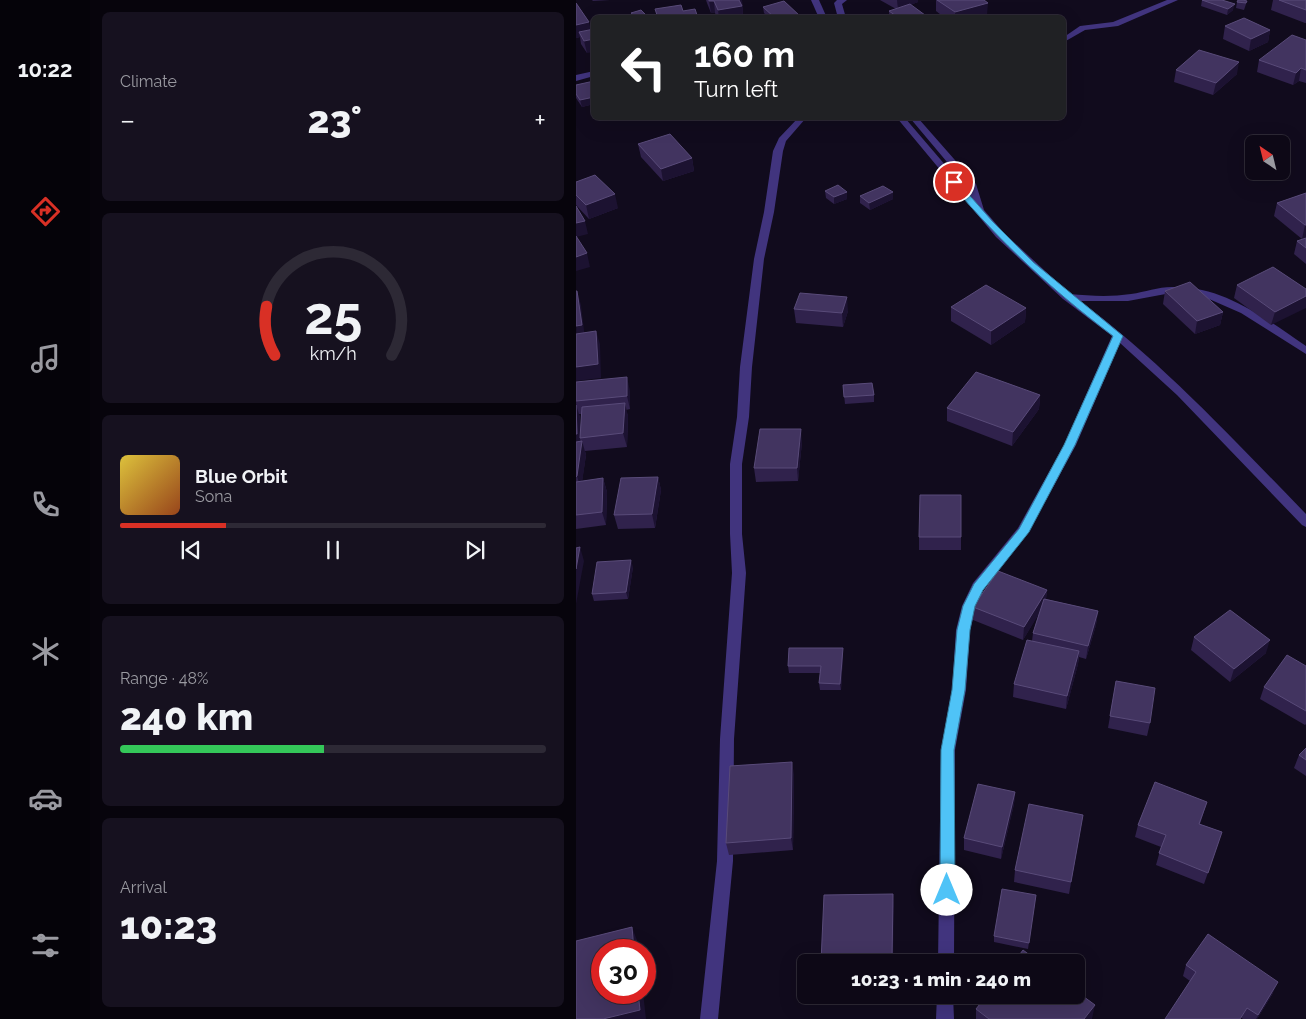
<!DOCTYPE html>
<meta charset="utf-8">
<style>
:root{--surface:#0d0816;--page:#16111f;--text:#f1f3f6;--muted:#9a9aa1;--line:#2d2935;--accent:#d93025}
body{margin:0;font-family:Raleway,sans-serif;background:var(--page);color:var(--text);height:100vh;display:flex;flex-direction:column;font-size:19px;white-space:nowrap}
*{box-sizing:border-box;margin:0}
p{font-size:16px;color:var(--muted)}
.icon{flex:none;width:28px;height:28px;fill:none;stroke:currentColor;stroke-width:2;stroke-linecap:round;stroke-linejoin:round}
.map{position:relative;flex:1;overflow:hidden}
.side{display:flex;flex-direction:column;gap:12px;padding:12px;background:#07040c;width:486px}
.side>*{flex:none}
.top-card{position:absolute;left:15px;top:15px;width:475px;height:105px;border-radius:8px;box-shadow:0 5px 20px #0002,0 0 0 1px var(--line);background:#202124;color:#fff;overflow:hidden}
.needle{width:32px;rotate:325deg}
.controls{position:absolute;left:669px;top:135px;display:grid;gap:10px}
.controls a{display:grid;place-items:center;width:45px;height:45px;border-radius:8px;background:var(--surface);box-shadow:0 5px 20px #0002,0 0 0 1px var(--line);font-size:25px}
.speed{position:absolute;left:15px;top:939px;display:flex;gap:10px;font-size:25px;font-weight:700;text-align:center}
.speed>*{display:grid;place-content:center;width:65px;height:65px;border-radius:50%;background:var(--surface);box-shadow:0 5px 20px #0002,0 0 0 1px var(--line);line-height:1}
.speed .limit{border:8px solid #d22;background:#fff;color:#111}
.pin{position:absolute;display:grid;place-items:center;width:42px;height:42px;color:#fff;margin:-21px;border:2px solid #fff;border-radius:50%;box-shadow:0 1px 5px #0007}
.me{position:absolute;width:55px;margin:-28px;rotate:0deg;stroke-linejoin:round;filter:drop-shadow(0 0 4px #0008)}
.turn{display:flex;align-items:center;gap:18px;height:105px;padding:0 20px;font-size:22px}
.turn .icon{width:65px;height:65px;stroke-width:2.5}
.turn b{display:block;font-size:35px;line-height:42px}
.big{font-size:38px;font-weight:800;line-height:1.1}
.side .widget{flex:1;display:flex;flex-direction:column;justify-content:center;gap:8px;min-width:0;padding:0 18px;border-radius:8px;background:var(--page)}
.side .dial{align-items:center;gap:0}
.dial svg{height:130px;overflow:visible;fill:none;stroke:var(--line);stroke-width:7;stroke-linecap:round;text-anchor:middle}
.dial text{fill:var(--text);stroke:none}
.song{display:flex;align-items:center;gap:15px}
.cover{width:60px;height:60px;border-radius:8px;background:linear-gradient(135deg,hsl(50 70% 55%),hsl(20 70% 35%))}
.played{height:5px;border-radius:2px;background:linear-gradient(90deg,var(--accent) 25%,var(--line) 25%)}
.keys{display:flex;justify-content:space-around;direction:ltr}
.heat{display:flex;justify-content:space-between;align-items:center;font-size:28px;direction:ltr}
.charge{height:8px;border-radius:4px;background:linear-gradient(90deg,#34c759 48%,var(--line) 0)}
.trip{position:absolute;left:221px;top:954px;width:288px;height:50px;border-radius:8px;background:var(--surface);box-shadow:0 5px 20px #0002,0 0 0 1px var(--line);font-weight:800;line-height:50px;text-align:center}
main{display:flex;flex:1;min-height:0}
.dock{display:flex;flex-direction:column;width:90px;justify-content:space-around;align-items:center;background:#050309;color:var(--muted)}
.dock .icon{width:35px;height:35px}
.dock .current{color:var(--accent)}
.dock b{font-size:22px;color:var(--text)}
.map>svg:first-child{display:block}
.lines{fill:none;stroke-linecap:round;stroke-linejoin:round}
.minor{fill:#41347e;fill-rule:evenodd}
.wall{fill:#30224c;fill-rule:evenodd}
.shaded-wall{fill:#1c1231}
.building{fill:#423460;stroke:#594b79}
.route{fill:#4fc3f7;stroke:#337fa1}
</style>
<main>
<nav class="dock">
<b>10:22</b>
<svg class="icon current" aria-label="directions" viewBox="0 0 24 24"><path d="M12 3l9 9-9 9-9-9zM9 14v-3h6M13 9l2 2-2 2"/></svg>
<svg class="icon" aria-label="music" viewBox="0 0 24 24"><path d="M9 18V5l10-2v13"/><circle cx="6" cy="18" r="3"/><circle cx="16" cy="16" r="3"/></svg>
<svg class="icon" aria-label="phone" viewBox="0 0 24 24"><path d="M5 4h4l2 5-3 2q2 4 5 5l2-3 5 2v4C11 20 4 13 5 4z"/></svg>
<svg class="icon" aria-label="climate" viewBox="0 0 24 24"><path d="M12 3v18M4 7l16 10M4 17L20 7"/></svg>
<svg class="icon" aria-label="car" viewBox="0 0 24 24"><path d="M5 17H2v-5l4-1 3-4h7l3 4 3 1v5h-3M9 17h6M6 11h13"/><circle cx="7" cy="17" r="2"/><circle cx="17" cy="17" r="2"/></svg>
<svg class="icon" aria-label="filters" viewBox="0 0 24 24"><path d="M4 7h16M4 17h16"/><circle cx="9" cy="7" r="2"/><circle cx="15" cy="17" r="2"/></svg>
</nav>
<section class="side">
<div class="widget"><p>Climate</p>
<div class="heat"><a>−</a><b class="big">23°</b><a>+</a></div>
</div>
<div class="widget dial"><svg viewBox="0 0 100 80">
<path d="M14 69A42 42 0 1 1 86 69"/>
<path d="M14 69A42 42 0 0 1 9 39" stroke="#d93025"/>
<text x="50" y="56" font-size="32" font-weight="700">25</text>
<text x="50" y="72" font-size="11">km/h</text>
</svg></div>
<div class="widget">
<div class="song"><i class="cover"></i><div><b>Blue Orbit</b><p>Sona</p></div></div>
<div class="played"></div>
<div class="keys"><svg class="icon" aria-label="previous" viewBox="0 0 24 24"><path d="M18 5L8 12l10 7zM5 5v14"/></svg><svg class="icon" aria-label="pause" viewBox="0 0 24 24"><path d="M8 5v14M16 5v14"/></svg><svg class="icon" aria-label="next" viewBox="0 0 24 24"><path d="M6 5l10 7-10 7zM19 5v14"/></svg></div>
</div>
<div class="widget"><p>Range · 48%</p><b class="big">240 km</b><div class="charge"></div></div>
<div class="widget"><p>Arrival</p><b class="big">10:23</b></div>
</section>
<div class="map">
<svg width="730" height="1019" viewBox="0 0 730 1019">
<rect width="100%" height="100%" fill="#110b1d"/>
<g class="lines">
<g class="minor">
<path d="M235 0H243L251 18H243Z"/>
<path d="M261 0H271L266 4 270 18H262L258 3Z"/>
<path d="M591 0H602L542 26 509 30 488 42V37L504 26 537 22Z"/>
<path d="M18 71V76L0 81V75Z"/>
<path d="M222 118H230L210 141 207 151 198 212 188 259 176 367 173 417 166 464V534L170 573 158 739 157 861 142 1019H124L141 861 144 739 156 573 154 534V464L161 417 164 367 178 259 188 212 197 151 203 138Z"/>
<path d="M321 118H329L394 194 392 187 334 118H342L400 184 408 210 428 233 494 294C514 296 535 297 555 294 569 292 582 287 596 287 647 285 690 319 730 346V354L665 313 633 299 619 295 595 293 552 301H504C587 363 657 439 730 514V527L726 525 601 395 544 343 500 445 453 531 407 590 400 606 394 630 390 690 379 750 378 962H362L365 750 376 690 380 630 386 606 397 583 442 528 488 445 536 336 487 299 420 237Z"/>
<path d="M361 995H377L378 1019H360Z"/>
</g>
</g>
<g class="wall">
<path d="M16 0H34L17 1Z"/>
<path d="M130 0H166L167 18H141L139 13H135L131 3Z"/>
<path d="M304 0H342V2L334 5 353 18H313V11L320 9Z"/>
<path d="M360 0H408L411 15 402 18H369L360 11Z"/>
<path d="M626 0H647L657 10 651 15 625 6Z"/>
<path d="M697 0H730V23H729L695 10Z"/>
<path d="M671 1 668 10 660 8 661 2Z"/>
<path d="M0 3 13 22 11 53 5 44 4 37 0 38Z"/>
<path d="M187 7 224 18H193L188 13Z"/>
<path d="M649 26 694 30 692 42 673 51 647 39Z"/>
<path d="M730 40V83L723 81 717 85 681 72 683 60Z"/>
<path d="M600 70 661 74 637 95 598 82Z"/>
<path d="M18 81V104L6 107 0 98V85Z"/>
<path d="M62 144 116 158 118 171 87 181 65 157Z"/>
<path d="M0 182 42 208 13 219 0 205Z"/>
<path d="M249 191 271 192V199L258 204 250 198Z"/>
<path d="M730 193V237L726 239 698 216 701 203Z"/>
<path d="M284 196 317 199 294 210 284 203Z"/>
<path d="M730 238V264L718 254 721 241Z"/>
<path d="M661 285 730 289 695 325 658 298Z"/>
<path d="M589 291 647 312 644 325 619 334 587 304Z"/>
<path d="M375 307 450 308 449 322 415 345 375 321Z"/>
<path d="M218 309 272 311 267 327 220 323Z"/>
<path d="M0 382 54 391V409L50 410 52 416 51 447 9 451 10 455 6 481 27 478 31 492 30 525 0 529ZM3 414H6L4 432V418Z"/>
<path d="M267 385 298 395V402L269 404Z"/>
<path d="M464 395 463 409 436 446 371 421V408Z"/>
<path d="M226 442 222 481 180 482 178 468Z"/>
<path d="M82 477 85 490 79 528 42 529 38 515Z"/>
<path d="M385 495V550H343V537Z"/>
<path d="M57 567 52 599 18 601 16 594Z"/>
<path d="M471 590 470 599 522 611 520 625 510 659 503 657 502 664 490 709 437 697 438 684 456 641 457 633 463 613 447 640 397 620V607Z"/>
<path d="M618 637 690 653 654 682 615 650Z"/>
<path d="M267 655 265 690H244L243 683 244 673H213L212 666Z"/>
<path d="M730 666V724L729 725 684 699 688 687Z"/>
<path d="M540 681 574 723 571 736 532 728Z"/>
<path d="M730 748V776L718 768 723 755Z"/>
<path d="M218 774 217 850 153 855 150 843Z"/>
<path d="M439 792 438 804 425 859 388 850V838Z"/>
<path d="M631 802 624 824 646 832 628 884 580 865 585 847 559 837 562 825Z"/>
<path d="M507 815 493 894 438 882 439 870Z"/>
<path d="M460 895 452 949 418 942V936Z"/>
<path d="M610 965 697 993 681 1019H667L607 976Z"/>
<path d="M400 1009 516 1019H400Z"/>
</g>
<g class="shaded-wall">
<path d="M161 0H166L167 18H143L142 10Z"/>
<path d="M321 0H342V2L322 10Z"/>
<path d="M133 1H138L139 13H135Z"/>
<path d="M412 3 411 15 402 18H379V12Z"/>
<path d="M659 4 657 10 651 15 652 9Z"/>
<path d="M69 14V18H59V16Z"/>
<path d="M13 22 16 34 3 32 4 37 0 38V25Z"/>
<path d="M694 30 692 42 673 51 675 39Z"/>
<path d="M18 39V52L11 53 8 41Z"/>
<path d="M663 62 661 74 637 95 640 83Z"/>
<path d="M725 68 723 81 717 85 720 73Z"/>
<path d="M18 97V104L6 107 4 100Z"/>
<path d="M116 158 118 171 87 181 85 169Z"/>
<path d="M271 192V199L258 204V197Z"/>
<path d="M317 192V199L294 210 293 203Z"/>
<path d="M39 194 42 208 13 219 10 205Z"/>
<path d="M9 221 12 234 0 237V223Z"/>
<path d="M729 225H730V237L726 239Z"/>
<path d="M11 253 14 267 0 271V257Z"/>
<path d="M1 291 5 305 9 339 0 340Z"/>
<path d="M730 296V308L695 325 699 312Z"/>
<path d="M271 297 272 311 267 327 266 313Z"/>
<path d="M450 308 449 322 415 345V331Z"/>
<path d="M647 312 644 325 619 334 621 321Z"/>
<path d="M20 331 24 344 25 378 0 381V367Z"/>
<path d="M51 377 54 391V409L51 396Z"/>
<path d="M464 395 463 409 436 446 437 432Z"/>
<path d="M49 403 52 416 51 447 47 433Z"/>
<path d="M0 404 4 418 5 438H4L5 447 0 448Z"/>
<path d="M225 429 226 442 222 481 221 468Z"/>
<path d="M6 441 10 455 5 490 1 476Z"/>
<path d="M82 477 85 490 79 528 76 514Z"/>
<path d="M27 478 31 492 30 525 26 512Z"/>
<path d="M4 547 8 561 0 604V569Z"/>
<path d="M55 560 57 567 52 599 50 592Z"/>
<path d="M471 590 469 604 447 640 448 627Z"/>
<path d="M522 611 520 625 510 659 512 646Z"/>
<path d="M694 640 690 653 654 682 658 669Z"/>
<path d="M267 648V655L265 690 264 684Z"/>
<path d="M503 651 502 664 490 709 491 696Z"/>
<path d="M216 762 218 774 217 850 215 838Z"/>
<path d="M439 792 438 804 425 859 426 847Z"/>
<path d="M317 894 318 906 317 962H316Z"/>
<path d="M56 927 62 943 63 950H58Z"/>
<path d="M702 982 697 993 681 1019H680Z"/>
<path d="M62 992H67L70 1019H27Z"/>
<path d="M519 1005 516 1019H508Z"/>
</g>
<g class="building">
<path d="M133 0H163L166 6 142 10 138 1H133Z"/>
<path d="M361 0H408L412 3 379 12Z"/>
<path d="M626 0H646L659 4 652 9Z"/>
<path d="M662 0H667L671 1 670 3 661 2Z"/>
<path d="M703 0H730V10Z"/>
<path d="M208 1 224 16 216 18H199L187 7Z"/>
<path d="M0 3 13 22 0 25Z"/>
<path d="M334 4 353 18H323L313 11Z"/>
<path d="M105 5 107 11 119 9 122 18H82L79 9Z"/>
<path d="M65 10 69 14 59 16 55 13Z"/>
<path d="M668 18 694 30 675 39 649 26Z"/>
<path d="M18 29V39L8 41 3 32Z"/>
<path d="M716 35 730 40V70L725 68 720 73 683 60Z"/>
<path d="M623 50 663 62 640 83 600 70Z"/>
<path d="M18 81V97L4 100 0 94V85Z"/>
<path d="M94 134 116 158 85 169 62 144Z"/>
<path d="M19 175 39 194 10 205 0 195V182Z"/>
<path d="M262 185 271 192 258 197 249 191Z"/>
<path d="M307 186 317 192 293 203 284 196Z"/>
<path d="M730 193V225H729L701 203Z"/>
<path d="M0 206 9 221 0 223Z"/>
<path d="M0 236 11 253 0 257Z"/>
<path d="M730 238V248L721 241Z"/>
<path d="M697 267 730 289V296L699 312 661 285Z"/>
<path d="M614 282 647 312 621 321 589 291Z"/>
<path d="M410 285 450 308 415 331 375 307Z"/>
<path d="M0 291H1L6 325 0 326Z"/>
<path d="M224 293 271 297 266 313 218 309Z"/>
<path d="M20 331 22 364 0 367V334Z"/>
<path d="M400 372 464 395 437 432 371 408Z"/>
<path d="M51 377V396L0 401V382Z"/>
<path d="M296 383 298 395 268 397 267 385Z"/>
<path d="M49 403 47 433 4 438 6 407Z"/>
<path d="M0 405 1 434H0Z"/>
<path d="M184 429H225L221 468H178Z"/>
<path d="M6 441 1 476 0 477V442Z"/>
<path d="M82 477 76 514 38 515 45 478Z"/>
<path d="M27 478 26 512 0 515V482Z"/>
<path d="M344 495H385V537H343Z"/>
<path d="M4 547 0 569V548Z"/>
<path d="M55 560 50 592 16 594 21 562Z"/>
<path d="M422 571 471 590 448 627 397 607Z"/>
<path d="M468 599 522 611 512 646 457 633Z"/>
<path d="M654 610 694 640 658 669 618 637Z"/>
<path d="M451 640 503 651 491 696 438 684Z"/>
<path d="M213 648H267L264 684 243 683 245 666H212Z"/>
<path d="M711 655 730 666V711L688 687Z"/>
<path d="M540 681 579 688 574 723 534 716Z"/>
<path d="M730 748V760L723 755Z"/>
<path d="M216 762 215 838 150 843 154 766Z"/>
<path d="M579 782 631 802 623 824 646 832 632 873 583 853 590 835 562 825Z"/>
<path d="M402 784 439 792 426 847 388 838Z"/>
<path d="M453 804 507 815 495 882 439 870Z"/>
<path d="M426 889 460 895 453 943 418 936Z"/>
<path d="M317 894 316 962H245L248 895Z"/>
<path d="M56 927 58 950H26V992H62L64 1010 27 1019H0V941Z"/>
<path d="M632 934 702 982 682 1015 671 1008 664 1019H589L620 972 610 965Z"/>
<path d="M447 950 463 962H438Z"/>
<path d="M500 991 519 1005 508 1019H413L400 1009 411 995H500Z"/>
</g>
<path class="route" d="M375 181H381L417 222 457 262 547 336 499 445 453 532 407 590 399 606 394 630 389 690 378 750 379 890 377 895 371 897 366 895 364 890 365 750 376 690 381 630 387 606 398 584 443 529 488 445 537 336C476 290 425 243 375 184Z"/>
</svg>
<div class="controls">
<a><svg class="needle" viewBox="-14 -14 28 28"><path d="M0-13l5 13h-10z" fill="#e53935"/><path d="M0 13l5-13h-10z" fill="#9a9aa1"/></svg></a>
</div>
<div class="speed"><div class="limit">30</div></div>
<div class="pin" style="left:378px;top:182px;background:#d93025"><svg class="icon" aria-label="arrive" viewBox="0 0 24 24"><path d="M6 21V4h12l-3 4 3 4H6"/></svg></div>
<svg class="me" style="left:371px;top:890px" viewBox="-20 -20 40 40"><circle r="19" fill="#fff"/><path d="M0-13L10 11 0 6-10 11z" fill="#4fc3f7"/></svg>
<div class="trip">10:23 · 1 min · 240 m</div>
<div class="top-card">
<div class="turn"><svg class="icon" aria-label="left" viewBox="0 0 24 24"><path d="M17 20v-9H6M10 6l-5 5 5 5"/></svg><div><b>160 m</b>Turn left</div></div>
</div>
</div>
</main>
